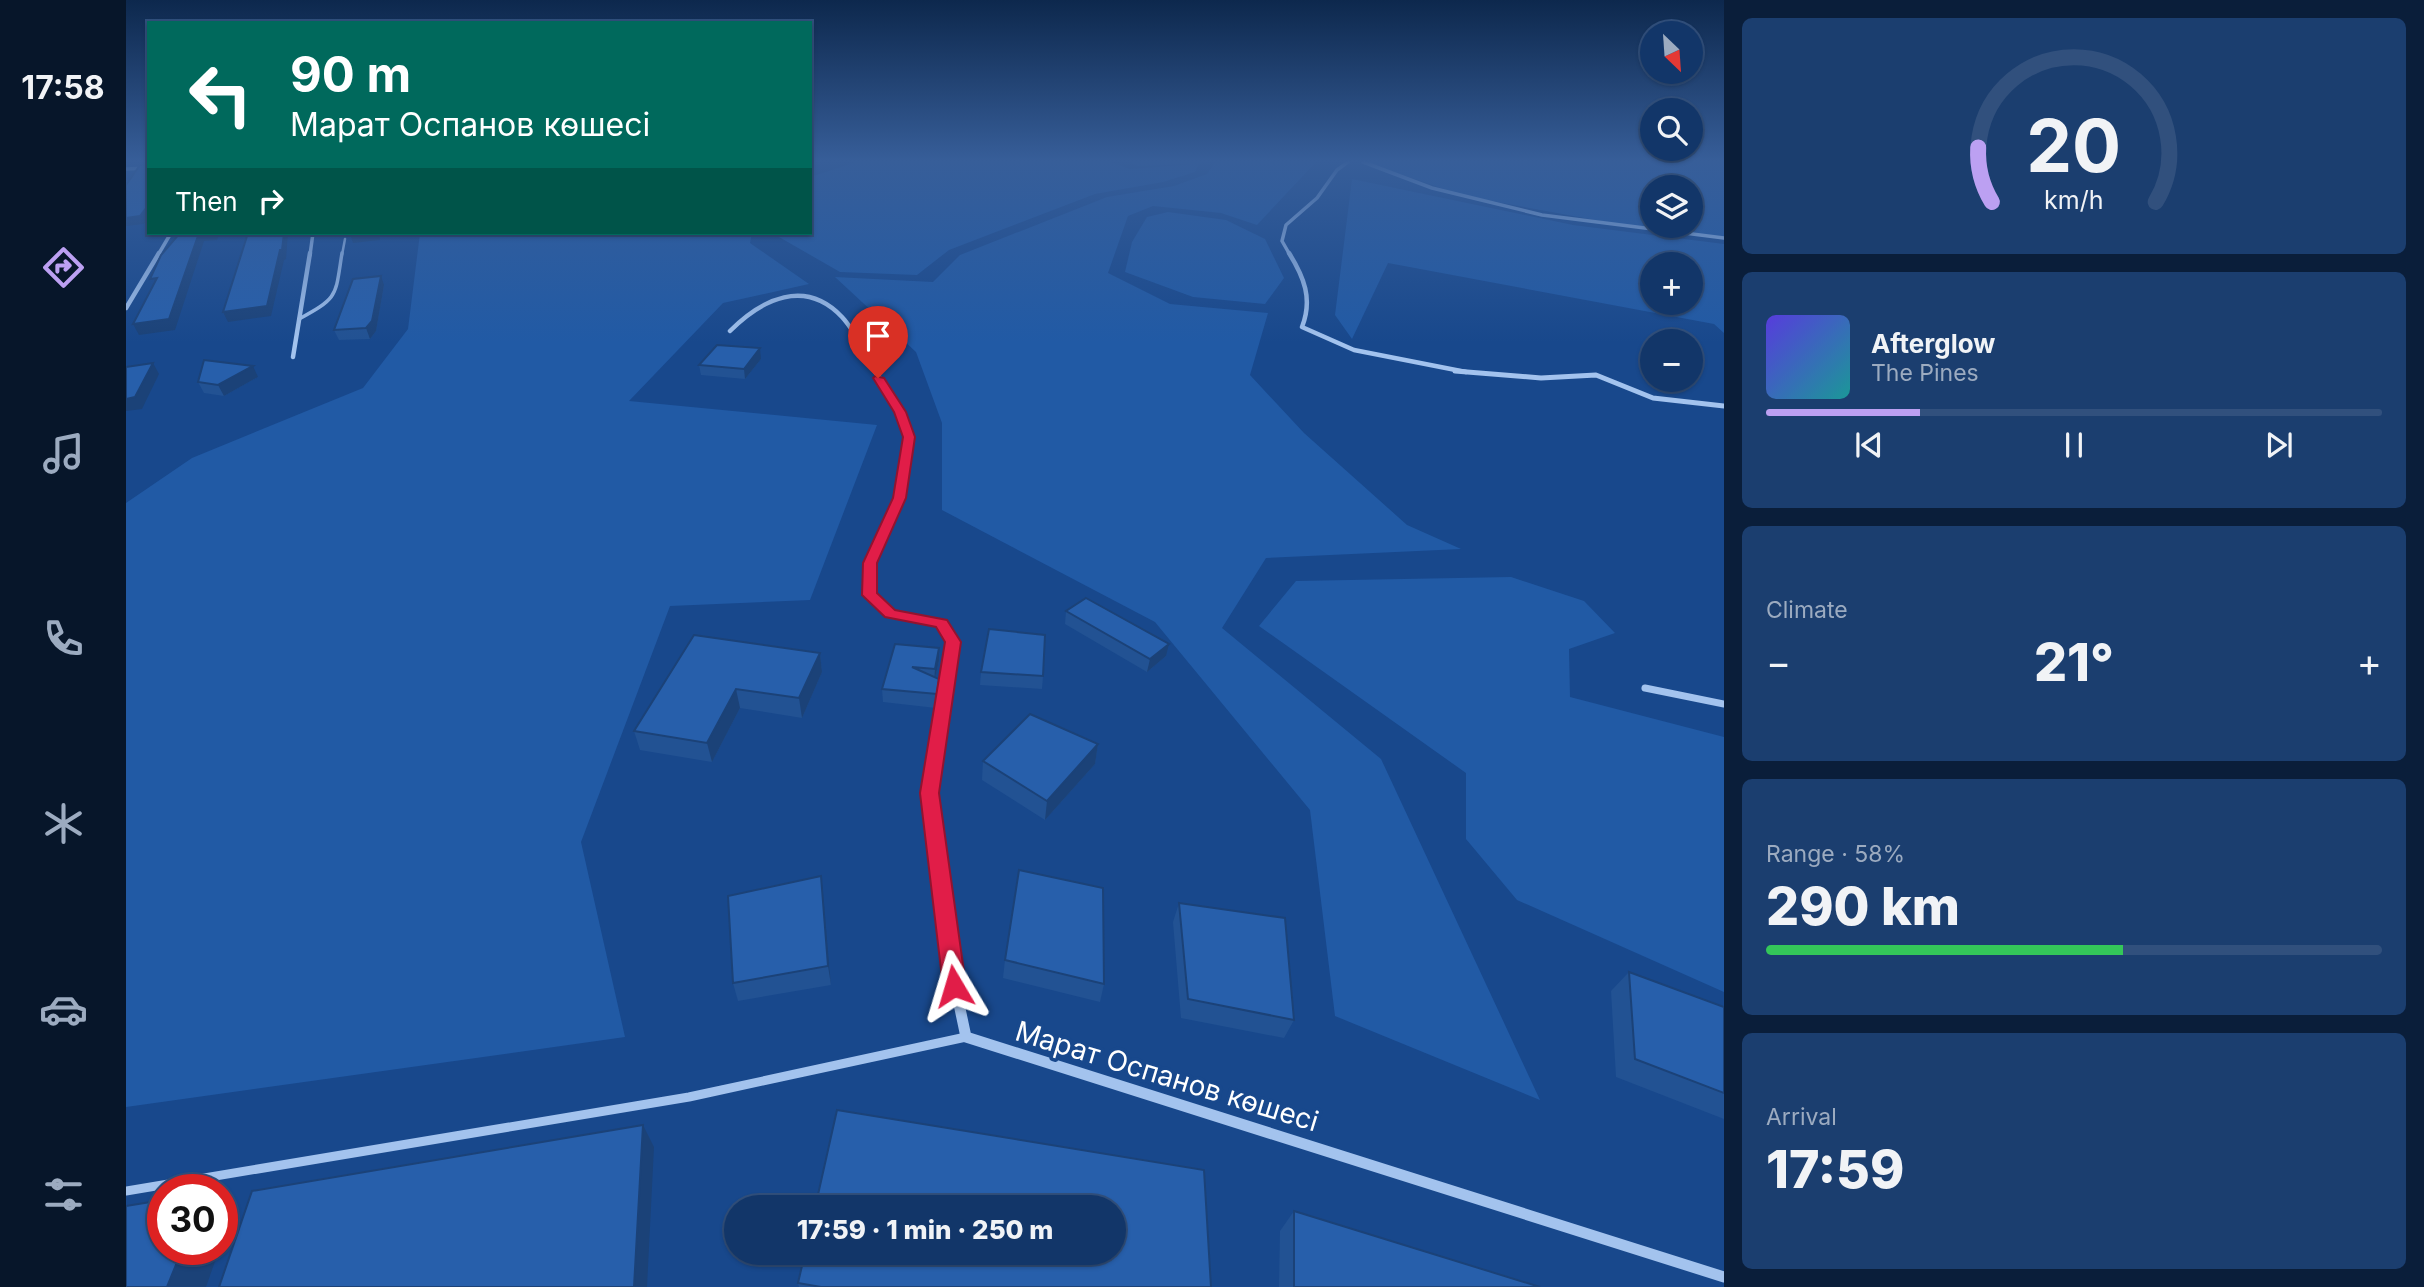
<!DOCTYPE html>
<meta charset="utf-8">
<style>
:root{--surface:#123669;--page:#1b3e6f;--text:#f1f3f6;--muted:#9cabc0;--line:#31507d;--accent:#bca0f2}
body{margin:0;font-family:Inter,sans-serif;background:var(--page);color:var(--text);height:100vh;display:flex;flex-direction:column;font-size:26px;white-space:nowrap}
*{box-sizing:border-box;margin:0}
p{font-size:23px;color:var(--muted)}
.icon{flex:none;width:38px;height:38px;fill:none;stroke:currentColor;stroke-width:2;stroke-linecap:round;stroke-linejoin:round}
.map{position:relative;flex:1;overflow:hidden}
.side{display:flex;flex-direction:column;gap:18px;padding:18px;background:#0a1e3a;width:700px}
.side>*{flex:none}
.hud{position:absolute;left:21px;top:21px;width:665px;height:214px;border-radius:0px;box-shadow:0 2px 5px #0004,0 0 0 2px var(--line);background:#00695c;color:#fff;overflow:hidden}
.needle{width:46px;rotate:155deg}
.fabs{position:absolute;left:1514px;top:21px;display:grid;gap:14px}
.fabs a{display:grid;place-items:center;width:63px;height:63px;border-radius:50%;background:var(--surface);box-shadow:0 2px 5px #0004,0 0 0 2px var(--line);font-size:35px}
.speed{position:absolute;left:21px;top:1174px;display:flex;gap:14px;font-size:35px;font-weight:700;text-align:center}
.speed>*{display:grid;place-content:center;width:91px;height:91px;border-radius:50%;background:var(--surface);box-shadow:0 2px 5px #0004,0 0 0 2px var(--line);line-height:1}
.speed .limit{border:10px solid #d22;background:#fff;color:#111}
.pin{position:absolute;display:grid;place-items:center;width:60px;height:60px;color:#fff;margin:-72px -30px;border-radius:50% 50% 50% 0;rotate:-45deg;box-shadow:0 0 7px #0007}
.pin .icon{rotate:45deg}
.me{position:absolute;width:77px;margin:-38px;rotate:353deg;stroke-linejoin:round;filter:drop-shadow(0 0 5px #0008)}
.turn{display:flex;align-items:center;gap:24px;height:147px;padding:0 28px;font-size:32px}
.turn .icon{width:91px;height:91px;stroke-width:2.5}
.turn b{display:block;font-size:49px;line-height:60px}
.then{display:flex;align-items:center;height:66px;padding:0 28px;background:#0003;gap:14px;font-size:26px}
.big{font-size:52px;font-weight:800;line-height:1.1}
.side .widget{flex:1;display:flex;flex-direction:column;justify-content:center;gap:10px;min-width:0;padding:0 24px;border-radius:10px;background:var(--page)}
.side .dial{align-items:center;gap:0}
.dial svg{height:182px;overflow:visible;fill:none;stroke:var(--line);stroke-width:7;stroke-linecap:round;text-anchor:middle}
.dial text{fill:var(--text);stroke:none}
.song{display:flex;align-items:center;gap:21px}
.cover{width:84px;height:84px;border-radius:10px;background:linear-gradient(135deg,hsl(250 70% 55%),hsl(180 70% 35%))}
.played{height:7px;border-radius:4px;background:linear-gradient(90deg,var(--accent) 25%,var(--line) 25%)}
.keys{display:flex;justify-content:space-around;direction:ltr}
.heat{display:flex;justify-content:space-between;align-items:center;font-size:38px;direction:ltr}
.charge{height:10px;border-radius:5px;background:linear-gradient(90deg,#34c759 58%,var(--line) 0)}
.trip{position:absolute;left:598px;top:1195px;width:402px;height:70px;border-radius:35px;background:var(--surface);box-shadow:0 2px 5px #0004,0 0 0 2px var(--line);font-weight:800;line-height:70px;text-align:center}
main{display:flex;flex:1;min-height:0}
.menu{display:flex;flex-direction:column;width:126px;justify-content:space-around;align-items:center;background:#07162a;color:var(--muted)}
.menu .icon{width:49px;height:49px}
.menu .current{color:var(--accent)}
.menu b{font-size:32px;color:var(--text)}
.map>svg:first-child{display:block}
.green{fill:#215aa5;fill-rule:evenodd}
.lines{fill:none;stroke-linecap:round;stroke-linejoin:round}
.service-far2{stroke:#a3c3ee;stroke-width:2.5}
.service-far1{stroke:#a3c3ee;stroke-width:3.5}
.service{stroke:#a3c3ee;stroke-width:9}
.minor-far5{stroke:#a3c3ee;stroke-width:3.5}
.minor-far4{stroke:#a3c3ee;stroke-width:4.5}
.minor-far3{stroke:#a3c3ee;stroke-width:5}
.minor-far2{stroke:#a3c3ee;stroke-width:7}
.minor-far1{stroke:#a3c3ee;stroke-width:9}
.minor{stroke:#a3c3ee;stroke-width:11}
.wall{fill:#225293}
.shaded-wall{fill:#1b4278}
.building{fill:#275fab;stroke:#1b4278;stroke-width:2}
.route{fill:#e11d48;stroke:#92132f;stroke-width:2}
.labels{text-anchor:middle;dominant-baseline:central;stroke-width:7;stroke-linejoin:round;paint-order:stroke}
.near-street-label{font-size:28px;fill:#fff;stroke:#18488c}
</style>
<main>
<nav class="menu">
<b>17:58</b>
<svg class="icon current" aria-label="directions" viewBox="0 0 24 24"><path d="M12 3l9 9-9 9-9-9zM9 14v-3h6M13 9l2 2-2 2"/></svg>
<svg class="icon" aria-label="music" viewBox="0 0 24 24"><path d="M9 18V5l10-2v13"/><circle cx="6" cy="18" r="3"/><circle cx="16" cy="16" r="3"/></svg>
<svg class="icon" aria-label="phone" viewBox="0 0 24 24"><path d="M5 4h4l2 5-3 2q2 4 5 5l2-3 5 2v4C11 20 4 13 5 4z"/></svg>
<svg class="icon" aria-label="climate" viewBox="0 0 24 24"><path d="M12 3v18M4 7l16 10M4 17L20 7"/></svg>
<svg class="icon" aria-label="car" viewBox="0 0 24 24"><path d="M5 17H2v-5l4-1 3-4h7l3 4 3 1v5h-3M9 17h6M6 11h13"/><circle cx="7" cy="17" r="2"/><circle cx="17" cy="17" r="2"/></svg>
<svg class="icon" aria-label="filters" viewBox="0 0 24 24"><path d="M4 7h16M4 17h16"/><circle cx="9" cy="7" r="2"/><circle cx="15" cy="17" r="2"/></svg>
</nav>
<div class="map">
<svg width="1598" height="1287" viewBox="0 0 1598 1287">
<rect width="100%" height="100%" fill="#18488c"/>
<g class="green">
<path d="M730 162H985L1004 169 1068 164 1012 166 1003 162H1086L1073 163 1069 172 1037 182 969 194 823 250 791 275 714 272 646 233H684V177Z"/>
<path d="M1089 162H1190L1131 225 1095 213 1027 206 1002 216 982 273 1044 304 1142 313 1124 375 1178 433 1281 525 1335 549 1140 558 1096 628 1255 759 1414 1100 1209 1016 1184 810 1029 622 816 510V423L790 352 709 277 807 282 834 255 981 197 1048 186 1081 174Z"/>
<path d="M1239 162H1598V237L1480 222 1338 196ZM1526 187H1564V226H1526Z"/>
<path d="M1226 179 1447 225 1598 244V333L1588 324 1262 263 1226 339 1209 315ZM1564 264V303H1526V264Z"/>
<path d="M1042 212 1100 220 1139 239 1158 278 1139 304 1067 297 999 272 1006 242 1021 217Z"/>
<path d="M294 233H626L624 243 683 284 597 303 503 401 751 425 684 600 544 606 455 842 499 1037 0 1107V503L66 458 237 388 282 329Z"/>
<path d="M1385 577 1458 601 1489 633 1443 649 1444 697 1598 737V992L1391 900 1340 839V773L1133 626 1170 581Z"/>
</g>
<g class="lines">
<path class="service-far2" d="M216 255 219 239"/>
<path class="service-far1" d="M173 319C213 297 209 297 216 253"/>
<path class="service" d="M0 1191 563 1097 840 1037"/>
<g class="minor-far5">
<path d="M1237 162 1306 188 1416 215 1598 238"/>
<path d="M0 169 23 168"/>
<path d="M32 255 45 233"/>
<path d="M184 255 187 233"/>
<path d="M1164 255 1156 241 1160 225 1191 198 1211 170 1222 162"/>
</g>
<g class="minor-far4">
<path d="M1163 253C1178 277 1187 299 1176 327L1228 350 1340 372"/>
<path d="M0 308 33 253"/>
<path d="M604 331C636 299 679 278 716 317 730 332 740 355 750 372"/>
<path d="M167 357 184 253"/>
</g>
<g class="minor-far3">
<path d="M749 371C761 391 776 411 782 434 788 455 771 503 762 524"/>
<path d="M1329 371 1415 378 1470 375 1527 398 1598 406"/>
</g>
<g class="minor-far2">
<path d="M762 522 744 563V595L764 614 816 623 827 642 815 718"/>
<path d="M1519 688 1598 704"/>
</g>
<path class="minor-far1" d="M816 716 804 793 826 967"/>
<path class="minor" d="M825 966 840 1037 1598 1277"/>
</g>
<g class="wall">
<path d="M258 285 250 331 244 339 213 340 208 330Z"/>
<path d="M635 359 619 379 575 375 573 365Z"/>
<path d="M132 377 98 396 78 393 72 382Z"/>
<path d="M940 611 1040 656 1021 672 939 624Z"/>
<path d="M813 648V661L809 678 813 692 810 708 757 702 756 689Z"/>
<path d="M694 653 696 672 676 718 614 708 586 762 514 750 508 731Z"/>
<path d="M855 672 917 676 916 689 854 685Z"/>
<path d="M972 744 969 764 919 820 856 780 857 761Z"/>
<path d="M697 895 705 985 612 1001 607 983Z"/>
<path d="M1053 903 1168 1020 1158 1038 1055 1018 1047 922Z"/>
<path d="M879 960 978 984 974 1002 877 978Z"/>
<path d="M1503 972 1598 1007V1119L1490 1077 1485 991Z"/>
<path d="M1168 1211 1414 1287H1153L1154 1231Z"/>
<path d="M672 1283 1085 1287H673Z"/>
</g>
<g class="shaded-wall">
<path d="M23 204V218L18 224 0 226V218Z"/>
<path d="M73 233H94L91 240 78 241 49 330 13 335 7 324Z"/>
<path d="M158 233H162L160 259 158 260 145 316 102 322 97 312Z"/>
<path d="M234 233H253L254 240 227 243 224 234Z"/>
<path d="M255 276 258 285 250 331 244 339 240 328Z"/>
<path d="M634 348 635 359 619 379 618 369Z"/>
<path d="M27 363 33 374 16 409 0 411V399Z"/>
<path d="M127 366 132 377 98 396 92 385Z"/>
<path d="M1043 644 1040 656 1021 672 1024 659Z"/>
<path d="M813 648V661L808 682 809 669Z"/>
<path d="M694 653 696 672 676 718 673 698Z"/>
<path d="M813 679V692L810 708 811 694Z"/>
<path d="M610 689 614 708 586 762 581 743Z"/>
<path d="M972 744 969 764 919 820 921 801Z"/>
<path d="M695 876 697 895 705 985 702 966Z"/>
<path d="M517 1125 528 1147 521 1287H508Z"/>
<path d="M96 1206 106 1213 96 1241Z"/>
<path d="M56 1250H93L80 1287H41Z"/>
</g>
<g class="building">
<path d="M23 164V204L14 216 0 218V185L14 165Z"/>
<path d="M54 233H73L43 319 7 324 31 278 24 279 35 255Z"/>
<path d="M122 233H158L156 250H154L141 306 97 312Z"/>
<path d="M255 276 246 321 240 328 208 330 227 279Z"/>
<path d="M591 345 634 348 618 369 573 365Z"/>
<path d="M78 360 127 366 92 385 72 382Z"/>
<path d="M27 363 9 397 0 399V367Z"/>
<path d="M960 598 1043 644 1024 659 940 611Z"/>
<path d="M863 629 919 635 917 676 855 672Z"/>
<path d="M568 635 694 653 673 698 610 689 581 743 508 731Z"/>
<path d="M769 644 813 648 809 669 786 667 813 679 811 694 756 689Z"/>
<path d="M904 714 972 744 921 801 857 761Z"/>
<path d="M893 870 977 888 978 984 879 960Z"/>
<path d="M695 876 702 966 607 983 602 896Z"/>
<path d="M1053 903 1159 918 1168 1020 1062 999Z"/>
<path d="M1503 972 1598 1007V1093L1509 1059Z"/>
<path d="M711 1110 1078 1170 1085 1287H695L672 1283 679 1253H989V1208H689Z"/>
<path d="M517 1125 508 1287H93L126 1191Z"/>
<path d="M37 1200V1250H56L41 1287H0V1206Z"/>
<path d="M1168 1211 1414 1287H1168Z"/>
</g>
<linearGradient id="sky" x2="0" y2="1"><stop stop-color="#0d284d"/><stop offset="0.47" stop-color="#375e99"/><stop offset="1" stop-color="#375e99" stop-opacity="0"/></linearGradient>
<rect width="1598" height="342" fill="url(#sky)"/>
<path class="route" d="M749 376 758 378 780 412 789 437 780 498 751 563V593L769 610 821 620 835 642 813 793 840 986 836 994 828 997 820 994 817 986 794 793 819 642 810 627 759 617 736 595 737 563 767 498 777 437 768 412 747 378Z"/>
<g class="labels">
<g class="near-street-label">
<text transform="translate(1041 1076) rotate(17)">Марат Оспанов көшесі</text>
</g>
</g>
</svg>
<div class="fabs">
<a><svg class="needle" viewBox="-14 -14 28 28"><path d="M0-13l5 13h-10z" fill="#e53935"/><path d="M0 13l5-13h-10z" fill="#9cabc0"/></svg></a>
<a><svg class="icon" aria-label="search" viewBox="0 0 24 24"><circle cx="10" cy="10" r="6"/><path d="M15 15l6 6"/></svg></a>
<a><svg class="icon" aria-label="layers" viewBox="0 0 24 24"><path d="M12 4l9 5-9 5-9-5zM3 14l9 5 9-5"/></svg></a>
<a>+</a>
<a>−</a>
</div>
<div class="speed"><div class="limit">30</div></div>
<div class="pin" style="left:752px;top:378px;background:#d93025"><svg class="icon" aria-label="arrive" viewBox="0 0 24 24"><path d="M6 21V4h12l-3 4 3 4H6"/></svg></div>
<svg class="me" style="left:828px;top:986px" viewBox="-20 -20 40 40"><path d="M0-17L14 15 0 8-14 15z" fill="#e11d48" stroke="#fff" stroke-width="4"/></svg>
<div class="trip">17:59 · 1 min · 250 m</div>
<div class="hud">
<div class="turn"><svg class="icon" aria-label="left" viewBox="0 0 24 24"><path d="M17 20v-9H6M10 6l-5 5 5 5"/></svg><div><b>90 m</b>Марат Оспанов көшесі</div></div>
<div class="then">Then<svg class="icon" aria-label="right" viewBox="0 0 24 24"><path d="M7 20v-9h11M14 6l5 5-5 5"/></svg></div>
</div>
</div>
<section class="side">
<div class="widget dial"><svg viewBox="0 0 100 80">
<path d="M14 69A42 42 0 1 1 86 69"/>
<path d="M14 69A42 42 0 0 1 8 45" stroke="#bca0f2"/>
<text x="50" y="56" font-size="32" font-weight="700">20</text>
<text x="50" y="72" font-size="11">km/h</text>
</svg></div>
<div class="widget">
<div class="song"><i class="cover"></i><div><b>Afterglow</b><p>The Pines</p></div></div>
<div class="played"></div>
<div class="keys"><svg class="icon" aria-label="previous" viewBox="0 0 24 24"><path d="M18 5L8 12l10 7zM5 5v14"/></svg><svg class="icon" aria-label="pause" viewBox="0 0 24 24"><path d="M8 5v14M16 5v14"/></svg><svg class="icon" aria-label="next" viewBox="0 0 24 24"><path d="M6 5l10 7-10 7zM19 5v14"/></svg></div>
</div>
<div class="widget"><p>Climate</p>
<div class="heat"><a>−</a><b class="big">21°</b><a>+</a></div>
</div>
<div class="widget"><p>Range · 58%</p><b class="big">290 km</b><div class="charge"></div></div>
<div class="widget"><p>Arrival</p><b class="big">17:59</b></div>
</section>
</main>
